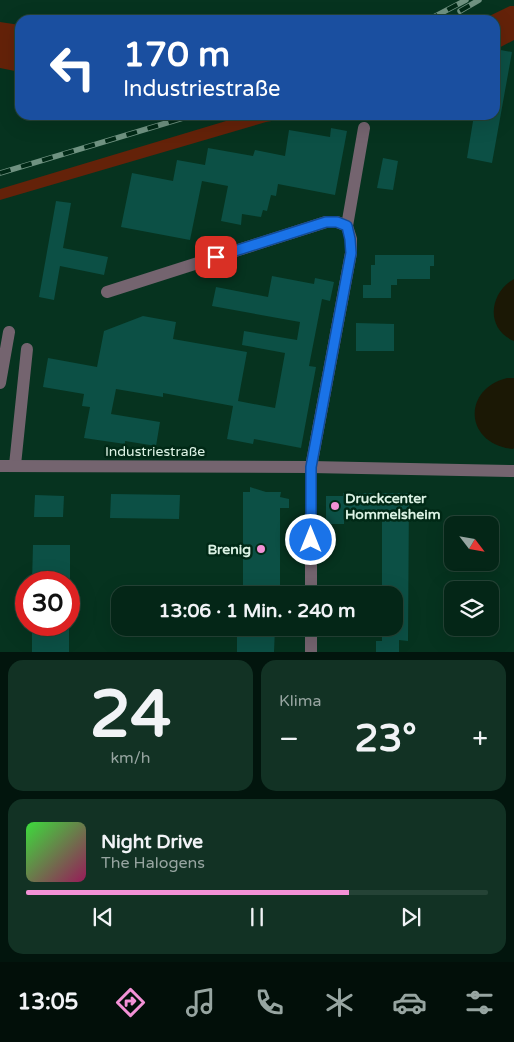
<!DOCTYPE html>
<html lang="de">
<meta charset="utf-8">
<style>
:root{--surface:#042617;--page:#123224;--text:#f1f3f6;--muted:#97a5a1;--line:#254336;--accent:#f391d6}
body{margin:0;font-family:"Varela Round",sans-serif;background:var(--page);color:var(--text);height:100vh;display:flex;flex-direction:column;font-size:19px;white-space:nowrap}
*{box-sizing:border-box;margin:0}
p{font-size:16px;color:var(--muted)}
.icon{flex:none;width:28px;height:28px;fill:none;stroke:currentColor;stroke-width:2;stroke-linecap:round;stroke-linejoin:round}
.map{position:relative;height:652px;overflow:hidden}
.sheet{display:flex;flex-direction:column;gap:8px;padding:8px;background:#02150d;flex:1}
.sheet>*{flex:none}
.banner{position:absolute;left:15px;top:15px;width:485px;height:105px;border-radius:15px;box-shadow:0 5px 20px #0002,0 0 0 1px var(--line);background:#1a4fa0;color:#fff;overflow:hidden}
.needle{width:32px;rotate:121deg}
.buttons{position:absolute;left:444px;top:516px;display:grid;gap:10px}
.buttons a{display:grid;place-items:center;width:55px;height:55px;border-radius:10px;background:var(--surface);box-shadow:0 5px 20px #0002,0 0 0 1px var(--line);font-size:25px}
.speed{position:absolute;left:15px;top:571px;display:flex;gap:10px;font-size:25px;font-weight:700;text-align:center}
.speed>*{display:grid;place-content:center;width:65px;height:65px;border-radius:50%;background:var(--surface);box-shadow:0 5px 20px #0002,0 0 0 1px var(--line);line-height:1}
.speed .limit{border:8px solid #d22;background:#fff;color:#111}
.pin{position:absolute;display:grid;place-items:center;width:42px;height:42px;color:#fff;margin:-21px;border-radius:10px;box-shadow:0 2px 8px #0006}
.me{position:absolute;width:55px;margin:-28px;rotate:0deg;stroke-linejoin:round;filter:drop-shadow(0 0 4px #0008)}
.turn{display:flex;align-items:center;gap:18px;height:105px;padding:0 25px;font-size:22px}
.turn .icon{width:65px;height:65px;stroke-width:2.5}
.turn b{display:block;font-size:35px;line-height:42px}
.big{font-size:38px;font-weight:700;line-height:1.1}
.sheet .tile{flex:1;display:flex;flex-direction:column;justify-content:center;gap:8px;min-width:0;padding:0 18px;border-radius:15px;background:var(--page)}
.sheet .dial{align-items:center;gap:0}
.dial b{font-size:65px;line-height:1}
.song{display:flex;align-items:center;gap:15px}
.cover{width:60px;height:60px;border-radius:8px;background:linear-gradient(135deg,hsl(120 70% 55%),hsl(330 70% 35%))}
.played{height:5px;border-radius:2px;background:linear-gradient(90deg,var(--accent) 70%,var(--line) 70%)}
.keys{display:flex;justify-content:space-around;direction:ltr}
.heat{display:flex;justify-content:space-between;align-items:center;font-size:28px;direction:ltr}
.sheet .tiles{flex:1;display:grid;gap:8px;grid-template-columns:1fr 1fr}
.tile:last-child{grid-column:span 2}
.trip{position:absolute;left:111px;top:586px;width:292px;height:50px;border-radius:15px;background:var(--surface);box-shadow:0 5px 20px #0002,0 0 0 1px var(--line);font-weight:700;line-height:50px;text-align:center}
.menu{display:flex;height:80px;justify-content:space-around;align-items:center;background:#020f09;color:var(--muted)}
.menu .icon{width:35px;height:35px}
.menu .on{color:var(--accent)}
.menu b{font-size:22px;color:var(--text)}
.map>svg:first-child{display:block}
.green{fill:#642209}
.water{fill:#1b1805}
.building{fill:#0c5045}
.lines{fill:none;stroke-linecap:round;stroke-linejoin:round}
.minor{stroke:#74646f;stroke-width:12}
.rail-casing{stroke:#6f9281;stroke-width:5.5}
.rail{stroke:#002916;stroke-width:4;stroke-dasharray:11;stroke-linecap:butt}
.route-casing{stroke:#114b97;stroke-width:12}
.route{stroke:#1a73e8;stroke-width:9}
.poi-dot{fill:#f391d6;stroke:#002916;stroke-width:2}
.labels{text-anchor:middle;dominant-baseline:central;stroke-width:5;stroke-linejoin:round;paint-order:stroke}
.street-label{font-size:14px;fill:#dcf3e5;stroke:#002916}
.poi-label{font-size:14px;font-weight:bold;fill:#dcf3e5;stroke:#002916;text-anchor:start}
</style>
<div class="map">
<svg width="514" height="652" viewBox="0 0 514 652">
<rect width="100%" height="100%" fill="#06331f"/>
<g class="green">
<path d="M510 6H514V40L495 50V20H481Z"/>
<path d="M0 22 20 25V72L0 68Z"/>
<path d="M246 115H305L266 122 0 200V189Z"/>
</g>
<g class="water">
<path d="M514 279V341C485 329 489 293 514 279Z"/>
<path d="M507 378H514V448L513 449C465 444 461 390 507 378Z"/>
</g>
<g class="building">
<path d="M495 49 512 52 492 163 467 158 474 115H495Z"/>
<path d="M331 128 347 131 335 195 278 184 276 196 271 195 267 211 263 210 261 217 242 214 241 225 221 221 228 186 202 181 190 240 121 227 132 173 173 181 177 160 205 165 208 148 253 156 255 150 285 156 289 130 330 137Z"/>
<path d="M383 158 398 161 393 190 377 188Z"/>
<path d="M56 201 71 203 63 248 108 257 104 275 60 266 54 300 39 297Z"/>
<path d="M375 255H434V266H430V279H397V285H391V298H363V285H371V265H375Z"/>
<path d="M272 276 314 284 315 278 334 282 330 301 322 299 309 366 316 367 301 448 254 439 253 444 227 439 233 406 163 393V397L116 389 111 414 160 422 156 446 125 441V444L84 438 90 407 82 406 84 394 43 387 48 358 97 367 104 331 143 316 176 322 173 339 247 352 238 401 275 408 285 353 242 345 244 331 297 340 300 322 212 306 216 287 268 297Z"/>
<path d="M356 323 394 324V351H356Z"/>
<path d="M250 487 266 492H281L280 497 289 499V508H280V595H243V492H250Z"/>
<path d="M343 493H409L408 641 399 640V652H376V641H382V628H395V595H382V516H344V524H326V496H343Z"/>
<path d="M111 494 180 495 179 519 110 518Z"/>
<path d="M35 495 64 496 63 517H34Z"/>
<path d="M33 545H70V582H32Z"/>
<rect x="32" y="625" width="37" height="27"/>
<path d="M237 628H275L274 652H237Z"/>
</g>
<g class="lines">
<g class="minor">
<path d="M107 292 326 222H337L347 226"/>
<path d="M0 383 9 332"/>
<path d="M15 465 27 349"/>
<path d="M0 466 311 467 514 471"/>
<path d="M311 595V467L351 253V239L347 226 364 128"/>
<path d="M311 628V652"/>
</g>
<defs>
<g id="rail">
<path d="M460 11 479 0"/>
<path d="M428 20 466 0"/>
<path d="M0 173 193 115"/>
</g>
</defs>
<use href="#rail" class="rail-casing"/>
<use href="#rail" class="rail"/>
</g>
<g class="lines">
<defs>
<path id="route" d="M216 257 326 222H337L347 226 350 239 351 253 311 467V540"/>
</defs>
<use href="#route" class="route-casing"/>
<use href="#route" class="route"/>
</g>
<g class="poi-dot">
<circle cx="335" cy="506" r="5"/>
<circle cx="261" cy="549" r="5"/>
</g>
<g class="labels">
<g class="street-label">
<text x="155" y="451">Industriestraße</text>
</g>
<g class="poi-label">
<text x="345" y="498">Druckcenter<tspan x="345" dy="16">Hommelsheim</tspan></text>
<text x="251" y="549" text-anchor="end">Brenig</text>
</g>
</g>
</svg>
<div class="buttons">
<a><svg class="needle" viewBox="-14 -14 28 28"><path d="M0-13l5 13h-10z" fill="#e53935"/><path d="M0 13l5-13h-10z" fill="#97a5a1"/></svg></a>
<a><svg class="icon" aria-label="layers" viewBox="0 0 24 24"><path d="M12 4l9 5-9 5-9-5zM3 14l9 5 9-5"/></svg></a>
</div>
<div class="speed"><div class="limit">30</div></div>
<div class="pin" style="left:216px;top:257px;background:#d93025"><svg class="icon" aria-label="arrive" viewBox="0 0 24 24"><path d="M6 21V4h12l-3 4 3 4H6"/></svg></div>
<svg class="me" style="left:311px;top:540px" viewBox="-20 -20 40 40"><circle r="17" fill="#1a73e8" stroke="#fff" stroke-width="3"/><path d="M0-11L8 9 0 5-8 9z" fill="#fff"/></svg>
<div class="trip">13:06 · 1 Min. · 240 m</div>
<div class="banner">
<div class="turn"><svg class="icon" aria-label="left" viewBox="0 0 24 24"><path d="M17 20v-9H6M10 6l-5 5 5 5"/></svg><div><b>170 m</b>Industriestraße</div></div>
</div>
</div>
<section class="sheet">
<div class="tiles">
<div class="tile dial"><b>24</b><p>km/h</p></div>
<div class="tile"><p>Klima</p>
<div class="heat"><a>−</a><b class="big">23°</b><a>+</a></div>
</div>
<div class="tile">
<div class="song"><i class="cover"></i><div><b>Night Drive</b><p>The Halogens</p></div></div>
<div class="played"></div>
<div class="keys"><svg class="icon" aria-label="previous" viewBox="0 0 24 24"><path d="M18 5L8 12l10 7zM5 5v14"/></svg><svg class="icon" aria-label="pause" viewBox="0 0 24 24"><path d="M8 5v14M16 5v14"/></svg><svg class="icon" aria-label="next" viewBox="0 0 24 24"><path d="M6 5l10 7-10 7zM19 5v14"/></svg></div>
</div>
</div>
</section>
<nav class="menu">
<b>13:05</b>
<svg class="icon on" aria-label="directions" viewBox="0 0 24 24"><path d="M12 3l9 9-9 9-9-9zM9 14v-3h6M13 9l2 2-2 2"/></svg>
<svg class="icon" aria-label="music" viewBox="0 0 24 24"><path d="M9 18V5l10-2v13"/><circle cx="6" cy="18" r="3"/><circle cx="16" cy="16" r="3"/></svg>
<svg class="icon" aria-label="phone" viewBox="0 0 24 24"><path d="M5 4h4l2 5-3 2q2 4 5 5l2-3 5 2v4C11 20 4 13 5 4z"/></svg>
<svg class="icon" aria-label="climate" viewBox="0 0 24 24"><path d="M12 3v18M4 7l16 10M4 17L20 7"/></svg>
<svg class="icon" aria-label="car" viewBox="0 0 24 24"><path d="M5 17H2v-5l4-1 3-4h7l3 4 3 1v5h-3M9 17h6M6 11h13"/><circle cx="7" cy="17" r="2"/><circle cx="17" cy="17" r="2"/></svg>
<svg class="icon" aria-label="filters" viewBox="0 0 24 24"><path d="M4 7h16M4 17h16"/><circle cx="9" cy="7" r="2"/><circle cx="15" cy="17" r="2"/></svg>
</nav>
